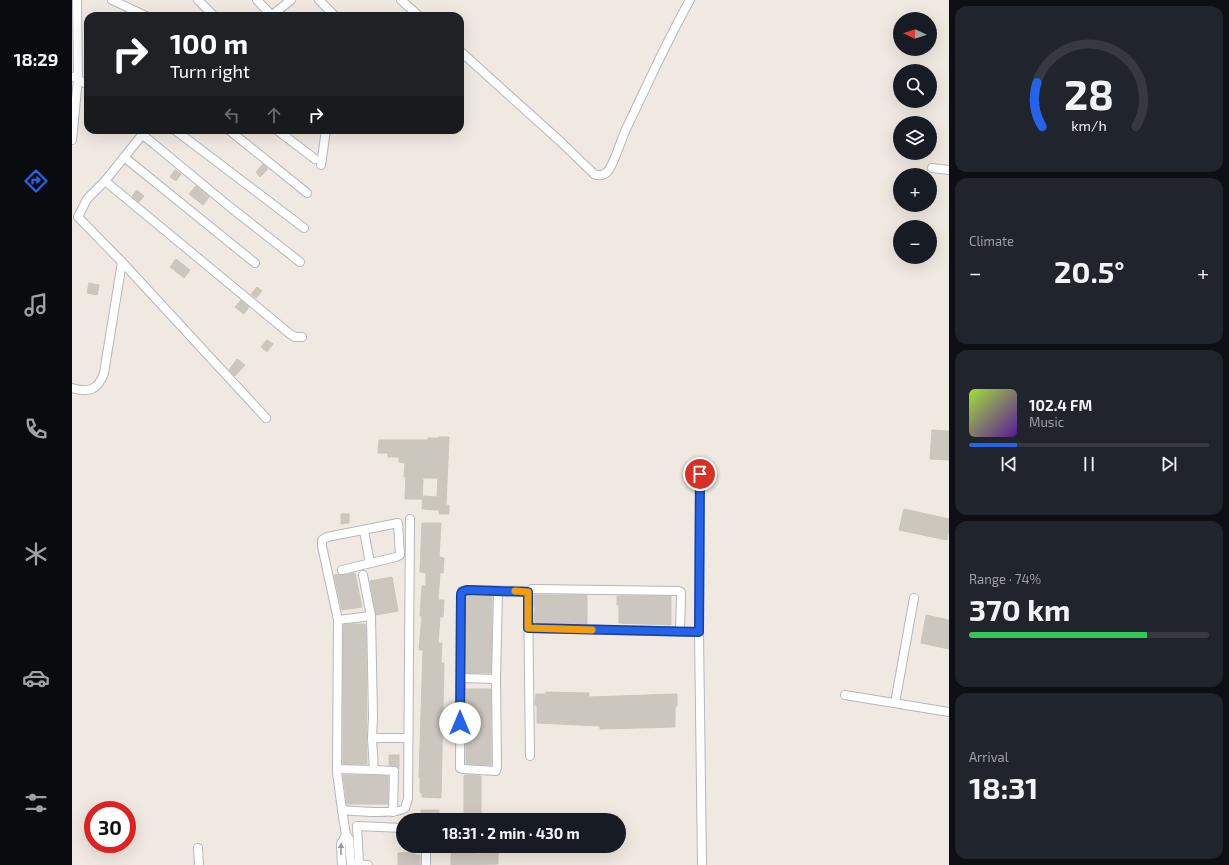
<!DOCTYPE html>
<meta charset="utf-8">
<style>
:root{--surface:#171b24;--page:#20242c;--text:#f1f3f6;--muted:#9ea1a6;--line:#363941;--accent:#2563eb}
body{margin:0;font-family:"Exo 2",sans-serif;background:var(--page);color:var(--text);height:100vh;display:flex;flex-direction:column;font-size:15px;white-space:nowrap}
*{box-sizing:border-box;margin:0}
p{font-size:13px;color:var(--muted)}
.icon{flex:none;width:22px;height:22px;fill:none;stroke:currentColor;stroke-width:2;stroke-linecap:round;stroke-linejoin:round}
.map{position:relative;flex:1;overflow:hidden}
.panel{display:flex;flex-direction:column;gap:6px;padding:6px;background:#0d0f14;width:280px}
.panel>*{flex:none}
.banner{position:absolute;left:12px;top:12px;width:380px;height:122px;border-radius:12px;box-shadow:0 4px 16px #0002;background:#202124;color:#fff;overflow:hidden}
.needle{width:26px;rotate:273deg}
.fabs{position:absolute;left:821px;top:12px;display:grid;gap:8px}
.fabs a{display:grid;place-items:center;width:44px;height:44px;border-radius:50%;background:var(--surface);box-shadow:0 4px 16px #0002;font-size:20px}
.speed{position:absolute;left:12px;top:801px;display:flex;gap:8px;font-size:20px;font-weight:700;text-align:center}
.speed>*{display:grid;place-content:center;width:52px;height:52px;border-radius:50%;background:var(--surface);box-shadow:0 4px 16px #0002;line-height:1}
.speed .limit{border:6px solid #d22;background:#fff;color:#111}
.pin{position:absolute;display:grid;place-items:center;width:34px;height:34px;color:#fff;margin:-17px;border:2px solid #fff;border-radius:50%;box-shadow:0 1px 4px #0007}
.me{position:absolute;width:44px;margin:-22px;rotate:0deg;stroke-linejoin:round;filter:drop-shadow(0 0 3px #0008)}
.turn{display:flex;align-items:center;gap:14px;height:84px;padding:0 20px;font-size:18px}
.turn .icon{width:52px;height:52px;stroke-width:2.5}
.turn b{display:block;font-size:28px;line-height:34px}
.lanes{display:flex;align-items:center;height:38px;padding:0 20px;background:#0003;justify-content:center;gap:20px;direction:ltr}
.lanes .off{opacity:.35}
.big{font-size:30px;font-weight:700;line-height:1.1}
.panel .card{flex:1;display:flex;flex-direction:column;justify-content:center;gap:6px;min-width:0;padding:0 14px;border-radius:12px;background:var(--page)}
.panel .dial{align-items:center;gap:0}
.dial svg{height:104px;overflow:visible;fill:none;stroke:var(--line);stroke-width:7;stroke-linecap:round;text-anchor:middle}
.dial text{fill:var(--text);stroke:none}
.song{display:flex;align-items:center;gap:12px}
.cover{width:48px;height:48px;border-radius:6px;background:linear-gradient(135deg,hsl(80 70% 55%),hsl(270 70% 35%))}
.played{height:4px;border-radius:2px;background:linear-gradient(90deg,var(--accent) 20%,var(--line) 20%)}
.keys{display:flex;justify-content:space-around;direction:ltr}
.heat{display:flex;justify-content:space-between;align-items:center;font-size:22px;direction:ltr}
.charge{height:6px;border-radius:3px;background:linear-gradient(90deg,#34c759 74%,var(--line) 0)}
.trip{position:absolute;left:324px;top:813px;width:230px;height:40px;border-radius:20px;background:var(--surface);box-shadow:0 4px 16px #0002;font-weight:700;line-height:40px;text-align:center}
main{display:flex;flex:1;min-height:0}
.dock{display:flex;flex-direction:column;width:72px;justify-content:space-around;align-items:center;background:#090b0e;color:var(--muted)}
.dock .icon{width:28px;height:28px}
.dock .current{color:var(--accent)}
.dock b{font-size:18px;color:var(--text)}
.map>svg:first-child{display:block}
.building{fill:#cbc7bf;stroke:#cbc5ba}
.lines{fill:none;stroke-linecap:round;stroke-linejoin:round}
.street-casing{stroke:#b4b7c1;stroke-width:10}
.street{stroke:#fff;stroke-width:8}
.oneway{fill:#969696}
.route-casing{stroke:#184099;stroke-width:10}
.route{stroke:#2563eb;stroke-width:7}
.slow{stroke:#f59e0b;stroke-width:7}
</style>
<main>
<nav class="dock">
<b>18:29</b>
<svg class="icon current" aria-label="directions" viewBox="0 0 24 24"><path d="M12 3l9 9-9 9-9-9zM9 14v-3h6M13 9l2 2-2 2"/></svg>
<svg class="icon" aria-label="music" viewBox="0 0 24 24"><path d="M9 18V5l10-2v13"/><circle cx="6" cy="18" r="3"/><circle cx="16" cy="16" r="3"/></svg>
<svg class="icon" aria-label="phone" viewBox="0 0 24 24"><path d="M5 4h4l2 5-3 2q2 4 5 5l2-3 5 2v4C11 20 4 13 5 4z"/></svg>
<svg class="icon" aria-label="climate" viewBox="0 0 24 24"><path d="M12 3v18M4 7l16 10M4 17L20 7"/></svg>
<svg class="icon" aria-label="car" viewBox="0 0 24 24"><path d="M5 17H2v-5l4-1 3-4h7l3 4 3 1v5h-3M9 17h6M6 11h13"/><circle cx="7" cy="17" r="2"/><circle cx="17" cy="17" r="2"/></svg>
<svg class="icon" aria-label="filters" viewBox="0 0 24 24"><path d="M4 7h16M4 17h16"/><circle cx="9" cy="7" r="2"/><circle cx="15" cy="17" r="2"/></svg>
</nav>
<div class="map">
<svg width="877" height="865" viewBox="0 0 877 865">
<rect width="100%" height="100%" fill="#efe9e1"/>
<g class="building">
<path d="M191 164 196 169 188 177 184 172Z"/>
<path d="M103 170 109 174 104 181 98 177Z"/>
<path d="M124 186 137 197 131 205 117 194Z"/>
<path d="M65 190 72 196 67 202 60 196Z"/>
<path d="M104 259 118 270 112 278 98 267Z"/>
<path d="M17 283 27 285 25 295 15 293Z"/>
<path d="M185 287 190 291 184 298 179 294Z"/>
<path d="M169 300 177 307 172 314 163 307Z"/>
<path d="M195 340 201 344 195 352 189 347Z"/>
<path d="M165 359 173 365 163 376 157 370Z"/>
<path d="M860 430 877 431V460L858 459Z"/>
<path d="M367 437H377L374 505H377V514H367V510L350 509 351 496 365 497 366 478H351L350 499H333L334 477H332L333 463 327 462V457H316V453H306L307 440H356V438H367Z"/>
<path d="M832 509 877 519V529L875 540 827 530Z"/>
<path d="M269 514H277V523L269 524Z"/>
<path d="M350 523H369L367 557 372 558 371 573H368L366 600H372L371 617H368L366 643H370L369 663H372L369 798 350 797V793H348V777H347L351 650H347L350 616H348L350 586H354V573L348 572Z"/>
<path d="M283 573 290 607 270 610 262 575 267 574 271 575Z"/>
<path d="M320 577 326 611 304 615 298 581Z"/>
<path d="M462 595H515V624L462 623 463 607H462Z"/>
<path d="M394 596H420L419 673H394Z"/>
<path d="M545 596H599V625L547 623V605H545Z"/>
<path d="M854 615 877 620V649L849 643Z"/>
<path d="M279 624H293L294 627 295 764H271V625Z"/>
<path d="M394 689H419V765L394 764Z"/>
<path d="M474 692 517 693V697L605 694V706H603V727L528 729V726L465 723V705H463L464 694H474Z"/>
<path d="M317 755H327V769L325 766 317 765Z"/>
<path d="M271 775 316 776V804H275Z"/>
<path d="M394 775 409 776V820H392V776Z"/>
<rect x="349" y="810" width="18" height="10"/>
<path d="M379 846H403V854L426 853V864L379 865Z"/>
<path d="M343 852V855H348V865H326V853Z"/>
</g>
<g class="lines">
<defs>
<g id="street">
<path d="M40 0 74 16"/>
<path d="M126 0 142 16"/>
<path d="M185 0 200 16"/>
<path d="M247 0 263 16"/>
<path d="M329 0 347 16"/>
<path d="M199 16 219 0"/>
<path d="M388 51 490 143 522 174C527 176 532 176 536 171 542 164 549 140 554 129 575 86 594 42 618 0"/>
<path d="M2 77 16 85"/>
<path d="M74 130 33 181 15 199 6 217 50 262 194 418"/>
<path d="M103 130 232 228"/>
<path d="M157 130 235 193"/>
<path d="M205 130 243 159"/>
<path d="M71 135 158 207 228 262"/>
<path d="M0 140 6 79 5 0"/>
<path d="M52 157 183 263"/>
<path d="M249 165 254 130"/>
<path d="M860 168 877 170"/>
<path d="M33 181 218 334 223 337H230"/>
<path d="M0 388C17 393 26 390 32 373L50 262"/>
<path d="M628 474 627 632 630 865"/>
<path d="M292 531 298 563"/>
<path d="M270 570 324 557 328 555 326 523 255 537 250 540V546L266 620 265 773 270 810"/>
<path d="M426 591 424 678 425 768 424 771 391 769 388 768 389 594 390 591 395 590 450 591 456 592 458 756"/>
<path d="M456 592 460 589 607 591 609 592V596L608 632"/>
<path d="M299 616 301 717 300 738H336"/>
<path d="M266 620 299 616 291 575"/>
<path d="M457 628 627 632"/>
<path d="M389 678 424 679"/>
<path d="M773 695 877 712"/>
<path d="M823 703 842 598"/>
<path d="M265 769 302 770 300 738"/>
<path d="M302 770 322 771 321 812"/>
<path d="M126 848 127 865"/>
<path d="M282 864 296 865"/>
<path d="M287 864 285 826 331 828"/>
<path d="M270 865 269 844 274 835"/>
<path d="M279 865 277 839 274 835 270 810C281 811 327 815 333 808 334 806 335 801 336 799L338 519"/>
<path d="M354 865V846"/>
</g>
</defs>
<use href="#street" class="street-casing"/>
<use href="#street" class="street"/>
</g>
<defs><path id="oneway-solid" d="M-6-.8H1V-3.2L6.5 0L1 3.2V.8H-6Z"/></defs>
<use class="oneway" href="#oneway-solid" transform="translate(269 849) rotate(-89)"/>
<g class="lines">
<defs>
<path id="route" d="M388 723 389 594 390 592 395 590 456 592V628L627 632 628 474"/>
</defs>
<use href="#route" class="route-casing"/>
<use href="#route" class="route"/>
<path class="slow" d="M443 591 456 592V628L520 630"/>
</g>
</svg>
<div class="fabs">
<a><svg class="needle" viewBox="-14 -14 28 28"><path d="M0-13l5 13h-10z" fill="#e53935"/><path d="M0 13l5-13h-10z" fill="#9ea1a6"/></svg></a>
<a><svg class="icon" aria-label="search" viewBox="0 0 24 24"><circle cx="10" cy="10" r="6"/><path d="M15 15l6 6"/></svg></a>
<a><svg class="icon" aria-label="layers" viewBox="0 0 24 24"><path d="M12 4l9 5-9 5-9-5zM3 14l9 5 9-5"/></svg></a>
<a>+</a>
<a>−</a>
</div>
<div class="speed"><div class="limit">30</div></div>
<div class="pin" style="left:628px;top:474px;background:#d93025"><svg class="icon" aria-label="arrive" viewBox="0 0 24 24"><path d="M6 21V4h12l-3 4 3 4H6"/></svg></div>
<svg class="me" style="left:388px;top:723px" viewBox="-20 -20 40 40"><circle r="19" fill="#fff"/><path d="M0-13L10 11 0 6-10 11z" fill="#2563eb"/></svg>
<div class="trip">18:31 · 2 min · 430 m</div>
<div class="banner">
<div class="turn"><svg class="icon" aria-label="right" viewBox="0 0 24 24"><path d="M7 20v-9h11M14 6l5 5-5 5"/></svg><div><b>100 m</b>Turn right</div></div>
<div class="lanes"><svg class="icon off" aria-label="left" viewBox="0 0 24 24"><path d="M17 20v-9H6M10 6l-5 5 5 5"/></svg><svg class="icon off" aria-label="ahead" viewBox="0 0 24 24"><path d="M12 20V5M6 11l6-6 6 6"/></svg><svg class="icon" aria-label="right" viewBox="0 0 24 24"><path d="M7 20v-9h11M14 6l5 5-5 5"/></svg></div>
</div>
</div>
<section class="panel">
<div class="card dial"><svg viewBox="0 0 100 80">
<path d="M14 69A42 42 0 1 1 86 69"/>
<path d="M14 69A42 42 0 0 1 10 35" stroke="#2563eb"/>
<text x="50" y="56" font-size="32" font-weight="700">28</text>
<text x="50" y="72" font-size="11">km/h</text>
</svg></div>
<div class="card"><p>Climate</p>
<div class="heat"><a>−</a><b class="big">20.5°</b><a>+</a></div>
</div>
<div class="card">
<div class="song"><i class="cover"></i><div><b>102.4 FM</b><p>Music</p></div></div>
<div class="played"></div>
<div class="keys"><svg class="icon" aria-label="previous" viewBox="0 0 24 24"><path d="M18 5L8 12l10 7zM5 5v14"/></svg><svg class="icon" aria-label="pause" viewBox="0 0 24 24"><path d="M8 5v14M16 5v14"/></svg><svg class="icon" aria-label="next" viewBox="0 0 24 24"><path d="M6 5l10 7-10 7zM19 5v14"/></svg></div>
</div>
<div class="card"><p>Range · 74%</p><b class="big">370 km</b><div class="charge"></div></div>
<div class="card"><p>Arrival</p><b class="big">18:31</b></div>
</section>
</main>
